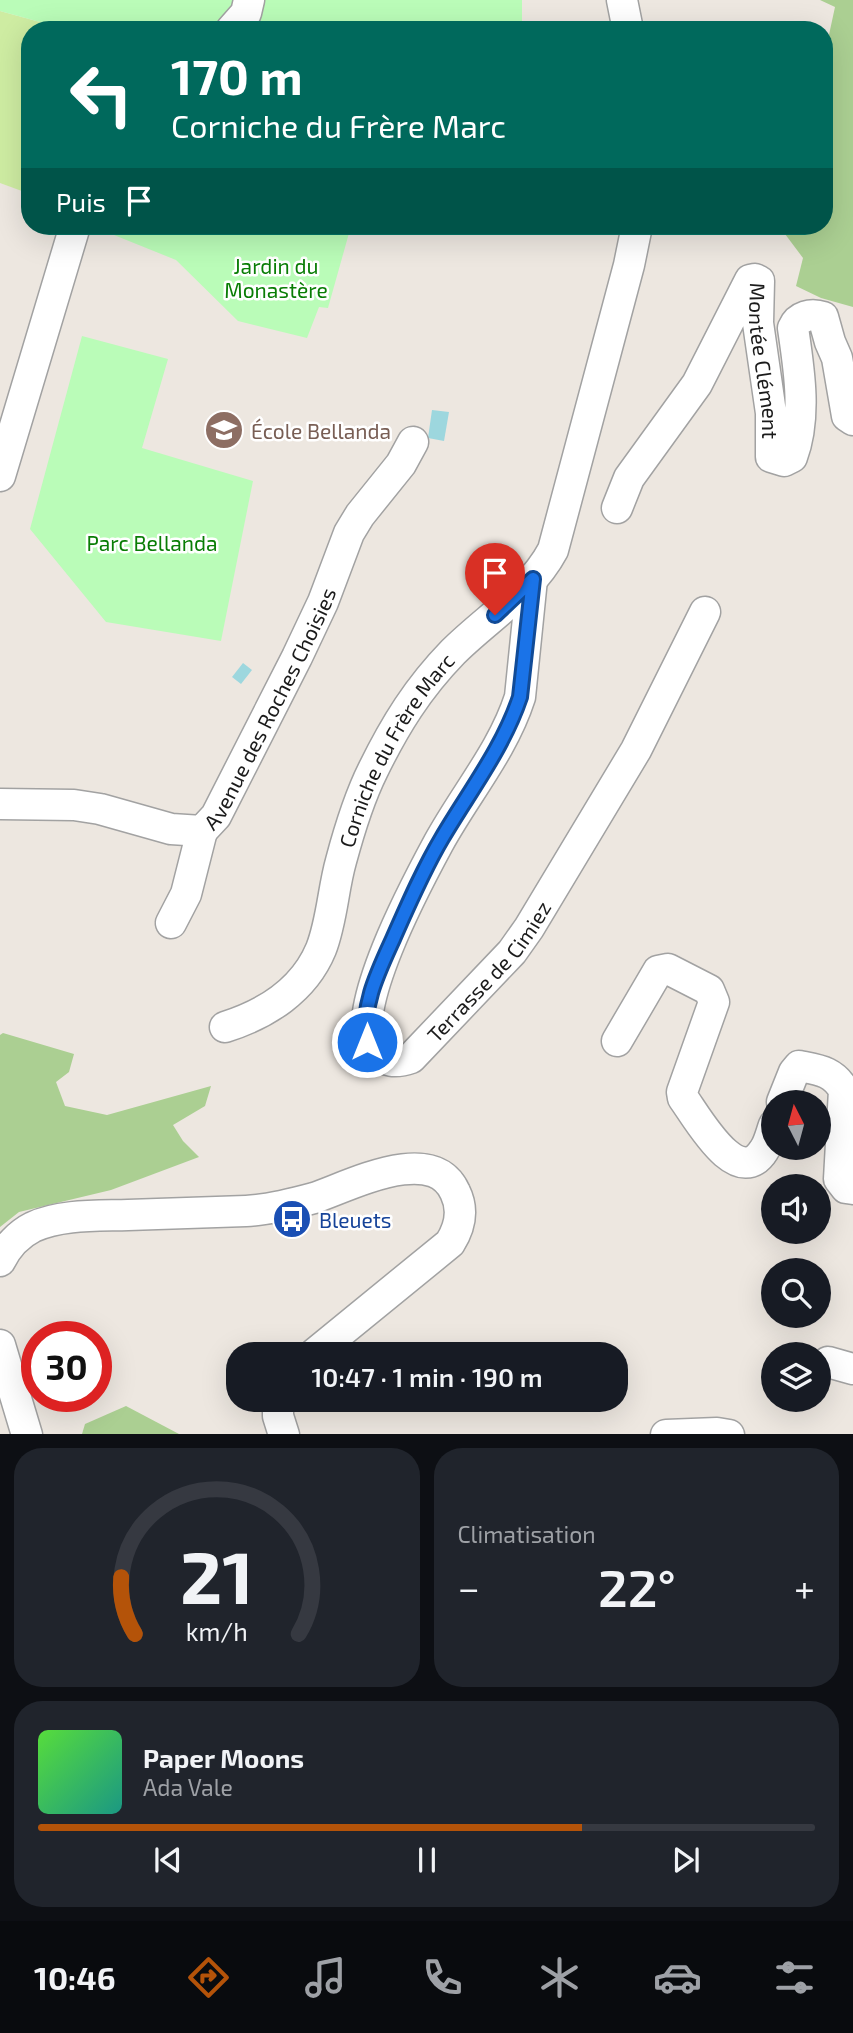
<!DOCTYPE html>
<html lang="fr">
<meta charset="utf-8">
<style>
:root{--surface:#171b24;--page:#20242c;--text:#f1f3f6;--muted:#9ea1a6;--line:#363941;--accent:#b45309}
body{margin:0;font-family:"Exo 2",sans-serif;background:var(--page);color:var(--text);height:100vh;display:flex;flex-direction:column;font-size:26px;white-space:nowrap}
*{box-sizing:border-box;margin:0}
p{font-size:23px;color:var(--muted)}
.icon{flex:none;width:38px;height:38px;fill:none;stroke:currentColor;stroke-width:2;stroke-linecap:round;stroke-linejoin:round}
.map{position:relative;height:1434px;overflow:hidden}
.panel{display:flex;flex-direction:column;gap:14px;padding:14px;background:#0d0f14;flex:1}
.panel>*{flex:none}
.top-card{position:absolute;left:21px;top:21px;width:812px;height:214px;border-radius:28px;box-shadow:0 7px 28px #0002;background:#00695c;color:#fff;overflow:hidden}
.needle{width:46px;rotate:354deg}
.buttons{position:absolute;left:761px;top:1090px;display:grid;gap:14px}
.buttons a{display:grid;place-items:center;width:70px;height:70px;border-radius:50%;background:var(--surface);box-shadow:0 7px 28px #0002;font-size:35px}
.speed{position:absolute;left:21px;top:1321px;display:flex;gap:14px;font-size:35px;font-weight:700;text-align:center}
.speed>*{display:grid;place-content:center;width:91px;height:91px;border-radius:50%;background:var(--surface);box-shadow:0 7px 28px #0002;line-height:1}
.speed .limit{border:10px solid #d22;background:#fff;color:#111}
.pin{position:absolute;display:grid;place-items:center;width:60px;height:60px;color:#fff;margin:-72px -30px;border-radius:50% 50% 50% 0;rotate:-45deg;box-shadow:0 0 7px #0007}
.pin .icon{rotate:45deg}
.me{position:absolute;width:77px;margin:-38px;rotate:0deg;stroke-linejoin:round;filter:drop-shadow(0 0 5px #0008)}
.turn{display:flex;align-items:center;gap:24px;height:147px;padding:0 35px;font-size:32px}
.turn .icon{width:91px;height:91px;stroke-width:2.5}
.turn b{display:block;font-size:49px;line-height:60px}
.then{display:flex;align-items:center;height:66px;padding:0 35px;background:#0003;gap:14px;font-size:26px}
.big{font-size:52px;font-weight:600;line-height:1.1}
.panel .tile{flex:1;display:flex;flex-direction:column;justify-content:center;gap:10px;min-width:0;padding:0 24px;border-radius:28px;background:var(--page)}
.panel .dial{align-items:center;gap:0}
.dial svg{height:182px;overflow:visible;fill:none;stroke:var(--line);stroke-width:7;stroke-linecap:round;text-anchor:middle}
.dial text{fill:var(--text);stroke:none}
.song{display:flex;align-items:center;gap:21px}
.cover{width:84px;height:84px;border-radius:10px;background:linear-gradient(135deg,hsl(110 70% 55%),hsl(170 70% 35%))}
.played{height:7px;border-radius:4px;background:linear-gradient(90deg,var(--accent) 70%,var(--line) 70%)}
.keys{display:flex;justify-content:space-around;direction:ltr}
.heat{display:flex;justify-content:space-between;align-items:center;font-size:38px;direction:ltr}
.panel .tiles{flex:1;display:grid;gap:14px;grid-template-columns:1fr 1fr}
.tile:last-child{grid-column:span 2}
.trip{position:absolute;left:226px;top:1342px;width:402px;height:70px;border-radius:28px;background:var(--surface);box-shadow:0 7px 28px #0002;font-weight:600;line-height:70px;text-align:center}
.menu{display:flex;height:112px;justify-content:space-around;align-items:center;background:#090b0e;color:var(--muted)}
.menu .icon{width:49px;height:49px}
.menu .current{color:var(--accent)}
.menu b{font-size:32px;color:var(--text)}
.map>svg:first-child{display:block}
.grass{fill:#ceeca2}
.forest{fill:#abcf92}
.park{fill:#bafcb8}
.water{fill:#9dd7de}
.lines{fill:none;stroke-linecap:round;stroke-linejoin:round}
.minor-casing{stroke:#a2a2a2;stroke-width:33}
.minor{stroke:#fff;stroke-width:30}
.route-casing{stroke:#114b97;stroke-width:18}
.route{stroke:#1a73e8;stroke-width:12}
.labels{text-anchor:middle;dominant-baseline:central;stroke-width:5;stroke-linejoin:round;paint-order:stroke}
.park-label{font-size:21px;fill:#097d05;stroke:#fff}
.street-label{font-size:21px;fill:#1b1b1b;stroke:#fff}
.education-label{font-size:21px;fill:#785e54;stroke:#fff;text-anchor:start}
.transit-label{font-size:21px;fill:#164399;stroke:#fff;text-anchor:start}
</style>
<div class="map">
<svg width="853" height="1435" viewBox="0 0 853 1435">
<rect width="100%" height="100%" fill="#ede7e0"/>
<path class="grass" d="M0 11 69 30H30V194L0 183Z"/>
<g class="forest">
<path d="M820 0H853V307L821 298 796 286 803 258 779 226H824V58L835 7Z"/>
<path d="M3 1033 74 1054 69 1072 56 1082 65 1106 107 1115 211 1086 205 1106 173 1125 183 1141 199 1157 111 1190 19 1212 0 1227V1035Z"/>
<path d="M126 1406 179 1434H82L85 1424Z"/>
</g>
<g class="park">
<path d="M0 0H239L236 14 209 28 69 30 0 11Z"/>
<path d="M259 0H522V30H252Z"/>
<path d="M118 226H351L328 308 319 307 307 338 238 321 176 260 114 235Z"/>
<path d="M82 336 168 359 142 448 253 481 221 641 106 622 30 529Z"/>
</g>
<g class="water">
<path d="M432 410 449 412 444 441 428 438Z"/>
<path d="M243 663 252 670 241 684 232 677Z"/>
</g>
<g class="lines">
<defs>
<g id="minor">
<path d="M622 0 628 30"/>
<path d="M231 30 246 13 249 0"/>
<path d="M0 476 75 226"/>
<path id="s1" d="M617 508 629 478 697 384 750 280 755 279 759 281 758 323 771 413V457L784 461 792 457C807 417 799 369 793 328 798 316 811 313 823 317L830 342 837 358 847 416 853 420"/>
<path id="s2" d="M532 579 520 697C503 750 466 793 439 842 419 879 345 1015 373 1050 383 1063 397 1063 411 1058L512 952 529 928 636 750 705 612"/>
<path id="s3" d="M0 804 74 805 100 809 171 829 202 831 216 816 297 657 323 602 349 533 360 515 401 464 413 442"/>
<path d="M171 923 186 894 202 831"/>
<path id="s4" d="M225 1027C266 1014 304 990 321 949 332 921 333 889 341 861 349 831 359 798 373 770 395 725 418 688 453 652 487 618 530 593 553 550L629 265 637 226"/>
<path d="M617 1041 658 971 668 969 709 990 714 1002 682 1092 683 1098C697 1117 738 1192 764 1150 769 1143 771 1133 774 1125"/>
<path d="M782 1102 794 1072 799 1066C819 1070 833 1071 844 1090L839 1179 846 1188 853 1189"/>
<path d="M0 1261C7 1247 19 1234 33 1227 61 1214 98 1216 128 1215 168 1214 207 1212 246 1211 269 1210 292 1204 314 1198 350 1186 432 1142 455 1192 464 1210 460 1227 450 1243L314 1354"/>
<path d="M0 1345 27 1435"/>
<path d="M828 1362 853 1369"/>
<path d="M278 1400V1416L284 1435"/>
<path d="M666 1435 717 1433 729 1435"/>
</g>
</defs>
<use href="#minor" class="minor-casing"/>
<use href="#minor" class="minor"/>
</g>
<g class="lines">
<defs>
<path id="route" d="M367 1042C361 1006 378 972 393 939 408 905 423 870 442 838 469 792 503 748 520 697L533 579 495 615"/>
</defs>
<use href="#route" class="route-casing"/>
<use href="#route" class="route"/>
</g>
<defs>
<symbol id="school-disc" viewBox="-11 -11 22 22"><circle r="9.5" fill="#8d6e63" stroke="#fff"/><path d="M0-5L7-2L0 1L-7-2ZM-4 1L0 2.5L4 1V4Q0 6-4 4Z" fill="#fff"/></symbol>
<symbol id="bus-disc" viewBox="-11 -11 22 22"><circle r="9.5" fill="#1a4fb4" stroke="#fff"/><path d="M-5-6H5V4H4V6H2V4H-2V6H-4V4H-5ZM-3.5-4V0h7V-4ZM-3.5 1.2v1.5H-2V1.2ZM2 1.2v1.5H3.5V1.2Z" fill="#fff"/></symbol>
</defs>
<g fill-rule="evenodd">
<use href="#school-disc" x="202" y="408" width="44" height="44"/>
<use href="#bus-disc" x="270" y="1197" width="44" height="44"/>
</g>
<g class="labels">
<g class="park-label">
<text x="276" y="265">Jardin du<tspan x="276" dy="24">Monastère</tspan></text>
<text x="152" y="542">Parc Bellanda</text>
</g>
<g class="street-label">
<text stroke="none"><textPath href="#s1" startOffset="355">Montée Clément</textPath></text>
<text stroke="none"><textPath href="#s3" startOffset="346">Avenue des Roches Choisies</textPath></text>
<text stroke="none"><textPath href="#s4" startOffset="343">Corniche du Frère Marc</textPath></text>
<text stroke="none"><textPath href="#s2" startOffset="668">Terrasse de Cimiez</textPath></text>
</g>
<g class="education-label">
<text x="251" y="430">École Bellanda</text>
</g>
<g class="transit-label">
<text x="319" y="1219">Bleuets</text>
</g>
</g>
</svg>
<div class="buttons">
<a><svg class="needle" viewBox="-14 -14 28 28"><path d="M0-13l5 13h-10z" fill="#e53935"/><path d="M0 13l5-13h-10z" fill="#9ea1a6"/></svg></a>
<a><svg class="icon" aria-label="sound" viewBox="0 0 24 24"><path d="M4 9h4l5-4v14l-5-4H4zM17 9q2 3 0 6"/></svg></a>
<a><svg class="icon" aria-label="search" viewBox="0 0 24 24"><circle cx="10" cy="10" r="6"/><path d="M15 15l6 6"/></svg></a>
<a><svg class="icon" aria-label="layers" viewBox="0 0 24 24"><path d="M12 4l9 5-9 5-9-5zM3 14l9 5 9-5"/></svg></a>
</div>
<div class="speed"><div class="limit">30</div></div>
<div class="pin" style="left:495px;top:615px;background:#d93025"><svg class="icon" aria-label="arrive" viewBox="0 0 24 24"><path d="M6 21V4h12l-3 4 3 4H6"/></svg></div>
<svg class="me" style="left:367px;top:1042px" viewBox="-20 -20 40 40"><circle r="17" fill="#1a73e8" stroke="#fff" stroke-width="3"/><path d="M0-11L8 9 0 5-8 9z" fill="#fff"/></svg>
<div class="trip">10:47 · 1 min · 190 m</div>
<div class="top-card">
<div class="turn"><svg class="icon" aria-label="left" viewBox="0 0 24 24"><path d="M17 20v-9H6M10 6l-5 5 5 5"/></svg><div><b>170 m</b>Corniche du Frère Marc</div></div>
<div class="then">Puis<svg class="icon" aria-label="arrive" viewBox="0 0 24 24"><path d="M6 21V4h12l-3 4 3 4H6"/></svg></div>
</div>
</div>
<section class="panel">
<div class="tiles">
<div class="tile dial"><svg viewBox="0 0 100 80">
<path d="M14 69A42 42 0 1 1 86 69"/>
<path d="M14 69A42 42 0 0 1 8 44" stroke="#b45309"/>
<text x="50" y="56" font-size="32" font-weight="700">21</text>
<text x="50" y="72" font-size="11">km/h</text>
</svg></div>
<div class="tile"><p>Climatisation</p>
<div class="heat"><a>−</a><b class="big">22°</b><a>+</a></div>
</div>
<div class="tile">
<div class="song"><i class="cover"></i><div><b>Paper Moons</b><p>Ada Vale</p></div></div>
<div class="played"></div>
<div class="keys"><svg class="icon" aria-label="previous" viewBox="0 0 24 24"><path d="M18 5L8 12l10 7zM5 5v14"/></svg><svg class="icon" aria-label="pause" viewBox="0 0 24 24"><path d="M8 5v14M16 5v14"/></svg><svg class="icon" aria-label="next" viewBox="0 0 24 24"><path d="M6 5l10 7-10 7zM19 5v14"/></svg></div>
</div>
</div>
</section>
<nav class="menu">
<b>10:46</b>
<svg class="icon current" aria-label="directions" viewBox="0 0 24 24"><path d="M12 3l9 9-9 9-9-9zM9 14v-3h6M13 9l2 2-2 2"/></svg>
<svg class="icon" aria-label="music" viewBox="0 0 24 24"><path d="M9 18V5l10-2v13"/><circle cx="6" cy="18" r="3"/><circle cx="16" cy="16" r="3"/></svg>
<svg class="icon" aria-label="phone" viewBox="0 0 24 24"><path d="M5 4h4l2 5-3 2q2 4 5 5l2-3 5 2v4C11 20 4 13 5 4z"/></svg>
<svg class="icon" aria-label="climate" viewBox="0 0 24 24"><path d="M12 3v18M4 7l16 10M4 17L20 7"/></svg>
<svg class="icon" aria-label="car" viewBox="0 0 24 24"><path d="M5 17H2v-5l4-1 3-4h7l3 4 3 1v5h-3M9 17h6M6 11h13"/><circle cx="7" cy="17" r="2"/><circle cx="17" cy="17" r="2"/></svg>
<svg class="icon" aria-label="filters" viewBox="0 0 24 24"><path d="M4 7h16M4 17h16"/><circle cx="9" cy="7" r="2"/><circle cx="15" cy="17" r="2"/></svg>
</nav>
